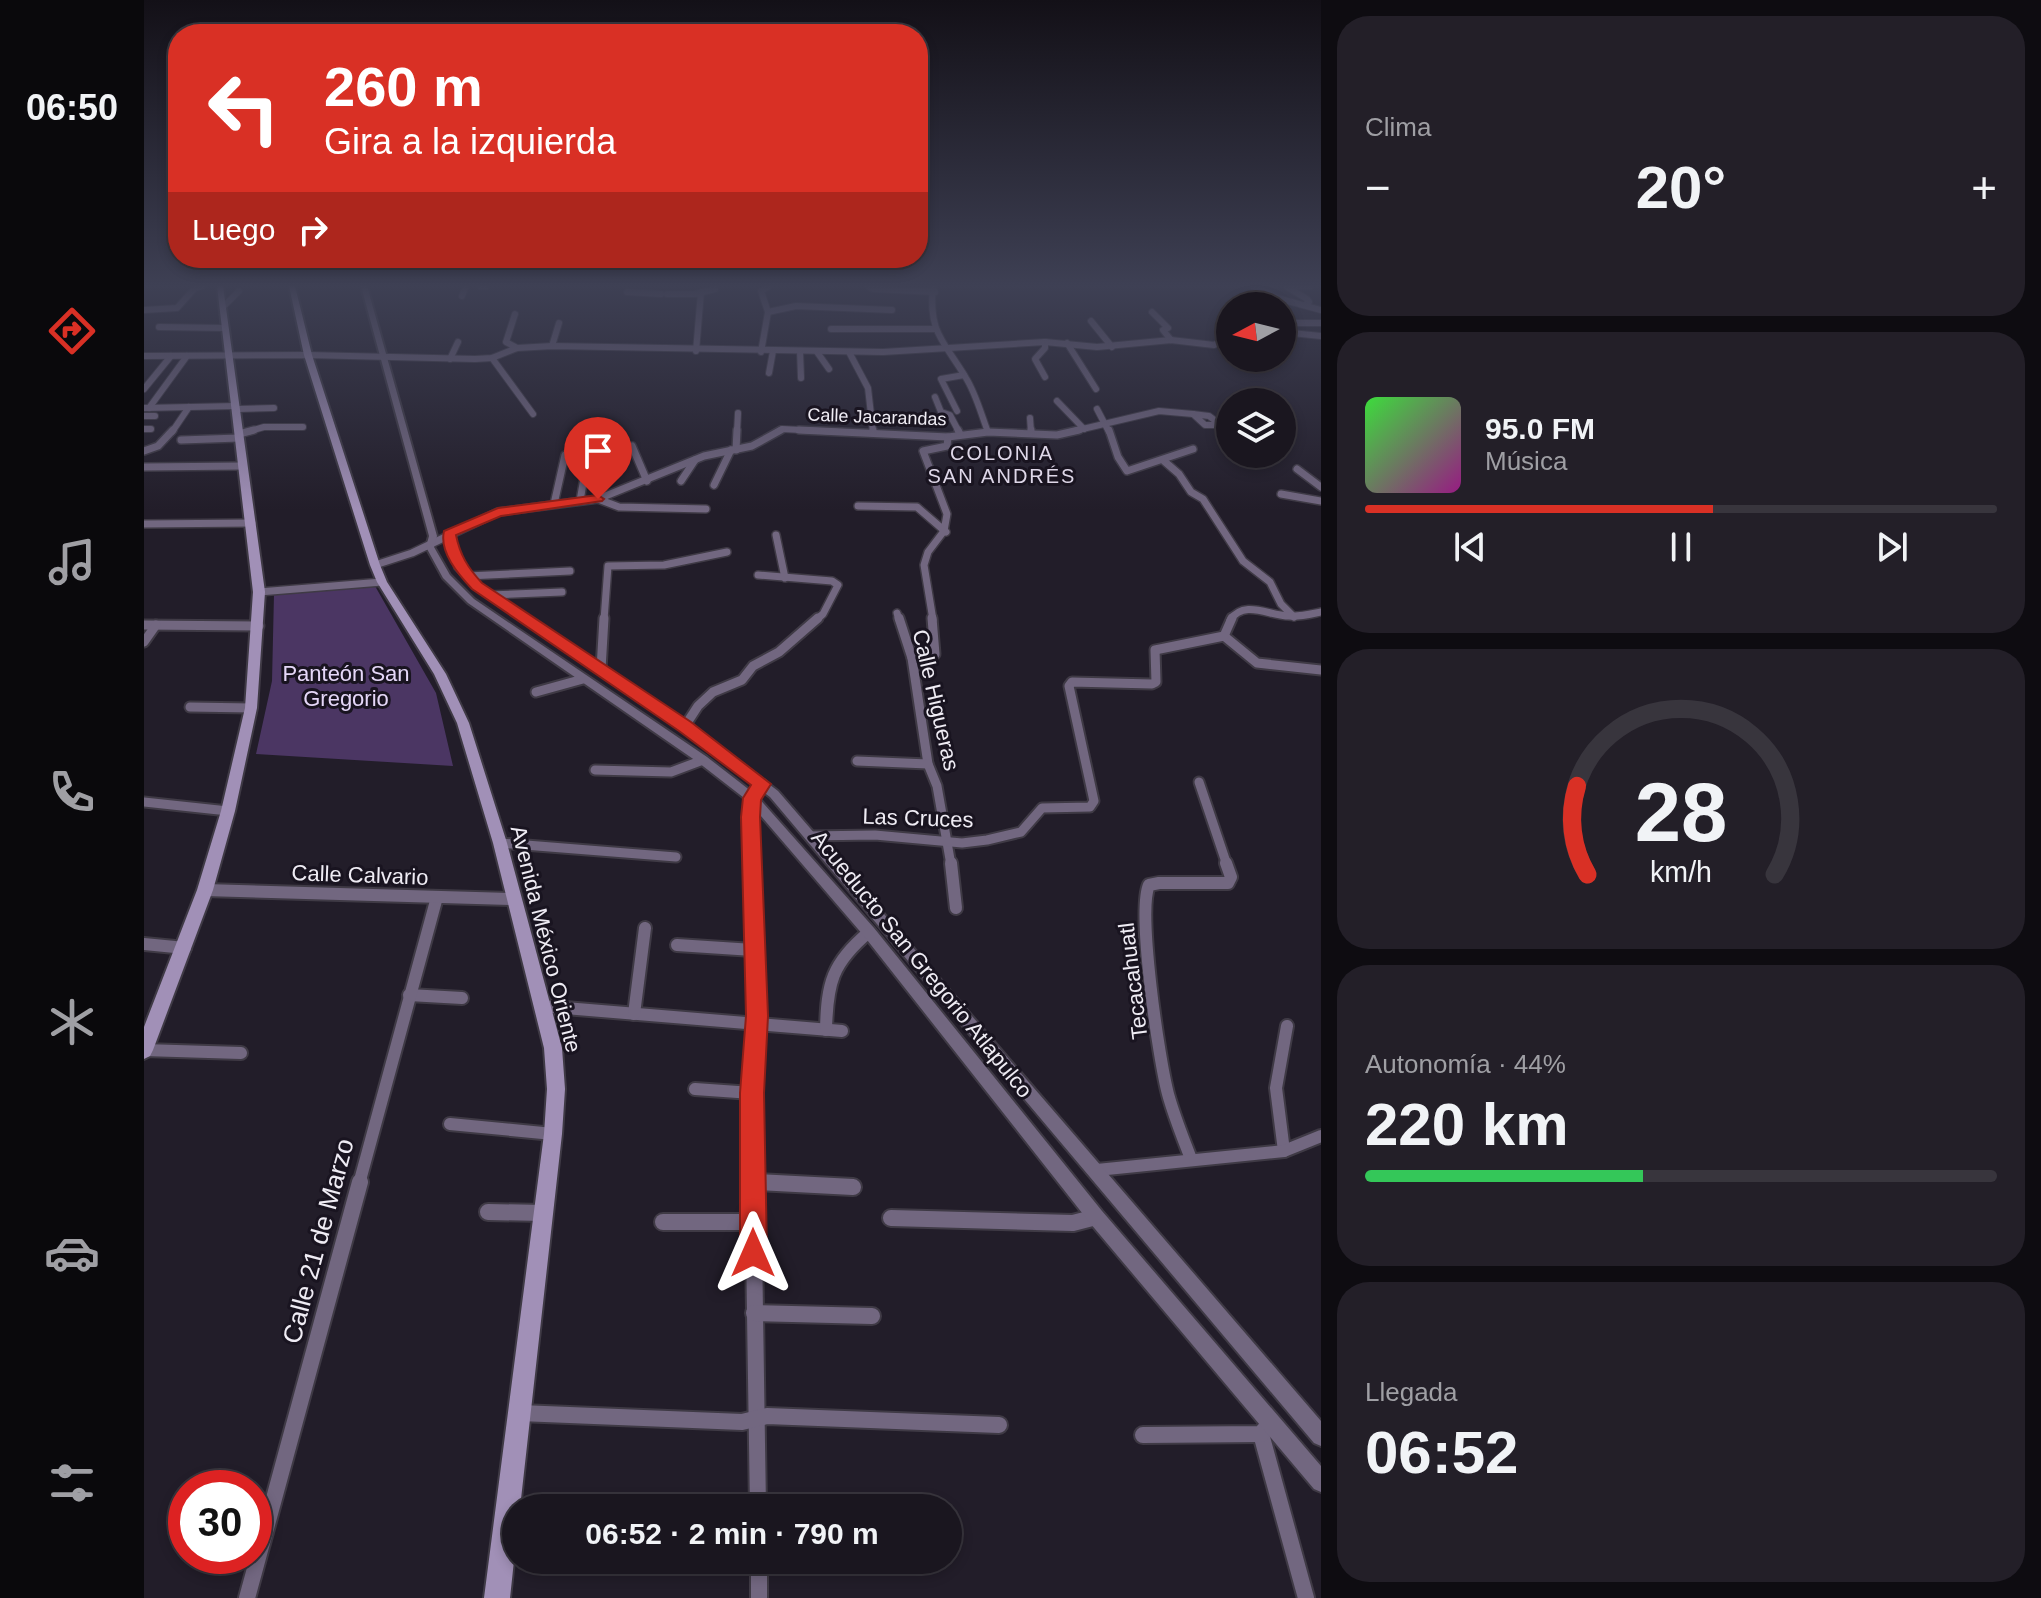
<!DOCTYPE html>
<html lang="es">
<meta charset="utf-8">
<style>
:root{--surface:#1a161f;--page:#231f28;--text:#f1f3f6;--muted:#9f9fa4;--line:#38353d;--accent:#d93025}
body{margin:0;font-family:Helvetica,sans-serif;background:var(--page);color:var(--text);height:100vh;display:flex;flex-direction:column;font-size:30px;white-space:nowrap}
*{box-sizing:border-box;margin:0}
p{font-size:26px;color:var(--muted)}
.icon{flex:none;width:44px;height:44px;fill:none;stroke:currentColor;stroke-width:2;stroke-linecap:round;stroke-linejoin:round}
.map{position:relative;flex:1;overflow:hidden}
.details{display:flex;flex-direction:column;gap:16px;padding:16px;background:#0e0c11;width:720px}
.details>*{flex:none}
.banner{position:absolute;left:24px;top:24px;width:760px;height:244px;border-radius:32px;box-shadow:0 4px 12px #0003,0 0 0 2px var(--line);background:#d93025;color:#fff;overflow:hidden}
.needle{width:52px;rotate:263deg}
.tools{position:absolute;left:1072px;top:292px;display:grid;gap:16px}
.tools a{display:grid;place-items:center;width:80px;height:80px;border-radius:50%;background:var(--surface);box-shadow:0 4px 12px #0003,0 0 0 2px var(--line);font-size:40px}
.speed{position:absolute;left:24px;top:1470px;display:flex;gap:16px;font-size:40px;font-weight:700;text-align:center}
.speed>*{display:grid;place-content:center;width:104px;height:104px;border-radius:50%;background:var(--surface);box-shadow:0 4px 12px #0003,0 0 0 2px var(--line);line-height:1}
.speed .limit{border:12px solid #d22;background:#fff;color:#111}
.pin{position:absolute;display:grid;place-items:center;width:68px;height:68px;color:#fff;margin:-82px -34px;border-radius:50% 50% 50% 0;rotate:-45deg;box-shadow:0 0 8px #0007}
.pin .icon{rotate:45deg}
.me{position:absolute;width:88px;margin:-44px;rotate:0deg;stroke-linejoin:round;filter:drop-shadow(0 0 6px #0008)}
.turn{display:flex;align-items:center;gap:28px;height:168px;padding:0 24px;font-size:36px}
.turn .icon{width:104px;height:104px;stroke-width:2.5}
.turn b{display:block;font-size:56px;line-height:68px}
.then{display:flex;align-items:center;height:76px;padding:0 24px;background:#0003;gap:16px;font-size:30px}
.big{font-size:60px;font-weight:700;line-height:1.1}
.details .widget{flex:1;display:flex;flex-direction:column;justify-content:center;gap:12px;min-width:0;padding:0 28px;border-radius:32px;background:var(--page)}
.details .dial{align-items:center;gap:0}
.dial svg{height:208px;overflow:visible;fill:none;stroke:var(--line);stroke-width:7;stroke-linecap:round;text-anchor:middle}
.dial text{fill:var(--text);stroke:none}
.song{display:flex;align-items:center;gap:24px}
.cover{width:96px;height:96px;border-radius:12px;background:linear-gradient(135deg,hsl(120 70% 55%),hsl(310 70% 35%))}
.played{height:8px;border-radius:4px;background:linear-gradient(90deg,var(--accent) 55%,var(--line) 55%)}
.keys{display:flex;justify-content:space-around;direction:ltr}
.heat{display:flex;justify-content:space-between;align-items:center;font-size:44px;direction:ltr}
.charge{height:12px;border-radius:6px;background:linear-gradient(90deg,#34c759 44%,var(--line) 0)}
.trip{position:absolute;left:358px;top:1494px;width:460px;height:80px;border-radius:40px;background:var(--surface);box-shadow:0 4px 12px #0003,0 0 0 2px var(--line);font-weight:700;line-height:80px;text-align:center}
main{display:flex;flex:1;min-height:0}
.menu{display:flex;flex-direction:column;width:144px;justify-content:space-around;align-items:center;background:#0a090c;color:var(--muted)}
.menu .icon{width:56px;height:56px}
.menu .on{color:var(--accent)}
.menu b{font-size:36px;color:var(--text)}
.map>svg:first-child{display:block}
.green{fill:#4b3663}
.lines{fill:none;stroke-linecap:round;stroke-linejoin:round}
.minor-far4-casing{stroke:#3f3a45;stroke-width:8}
.minor-far3-casing{stroke:#3f3a45;stroke-width:10}
.minor-far2-casing{stroke:#3f3a45;stroke-width:13}
.minor-far1-casing{stroke:#3f3a45;stroke-width:16}
.minor-casing{stroke:#3f3a45;stroke-width:20}
.tertiary-casing{stroke:#3f3a45;stroke-width:4}
.secondary-casing{stroke:#3f3a45;stroke-width:4}
.minor-far4{stroke:#726780;stroke-width:6}
.minor-far3{stroke:#726780;stroke-width:7}
.minor-far2{stroke:#726780;stroke-width:9}
.minor-far1{stroke:#726780;stroke-width:12}
.minor{stroke:#726780;stroke-width:16}
.tertiary{fill:#726780;fill-rule:evenodd}
.secondary{fill:#a190b7;fill-rule:evenodd}
.route{fill:#d93025;stroke:#8d1f18;stroke-width:2}
.labels{text-anchor:middle;dominant-baseline:central;stroke-width:6;stroke-linejoin:round;paint-order:stroke}
.far-street-label{font-size:18px;fill:#efecf4;stroke:#191420}
.far-neighbourhood-label{font-size:20px;letter-spacing:2px;fill:#ded7e8;stroke:#191420}
.park-label{font-size:22px;fill:#e5d7f8;stroke:#191420}
.street-label{font-size:22px;fill:#efecf4;stroke:#191420}
.near-street-label{font-size:26px;fill:#efecf4;stroke:#191420}
</style>
<main>
<nav class="menu">
<b>06:50</b>
<svg class="icon on" aria-label="directions" viewBox="0 0 24 24"><path d="M12 3l9 9-9 9-9-9zM9 14v-3h6M13 9l2 2-2 2"/></svg>
<svg class="icon" aria-label="music" viewBox="0 0 24 24"><path d="M9 18V5l10-2v13"/><circle cx="6" cy="18" r="3"/><circle cx="16" cy="16" r="3"/></svg>
<svg class="icon" aria-label="phone" viewBox="0 0 24 24"><path d="M5 4h4l2 5-3 2q2 4 5 5l2-3 5 2v4C11 20 4 13 5 4z"/></svg>
<svg class="icon" aria-label="climate" viewBox="0 0 24 24"><path d="M12 3v18M4 7l16 10M4 17L20 7"/></svg>
<svg class="icon" aria-label="car" viewBox="0 0 24 24"><path d="M5 17H2v-5l4-1 3-4h7l3 4 3 1v5h-3M9 17h6M6 11h13"/><circle cx="7" cy="17" r="2"/><circle cx="17" cy="17" r="2"/></svg>
<svg class="icon" aria-label="filters" viewBox="0 0 24 24"><path d="M4 7h16M4 17h16"/><circle cx="9" cy="7" r="2"/><circle cx="15" cy="17" r="2"/></svg>
</nav>
<div class="map">
<svg width="1177" height="1598" viewBox="0 0 1177 1598">
<rect width="100%" height="100%" fill="#221d29"/>
<path class="green" d="M231 586 292 693 309 766 112 754 128 681 130 594Z"/>
<g class="lines">
<defs>
<g id="minor-far4">
<path d="M337 286H342"/>
<path d="M724 286 729 289 791 292"/>
<path d="M789 286C784 333 800 341 822 378 832 394 837 414 844 432"/>
<path d="M1109 286 1133 298 1177 310"/>
<path d="M483 292 517 294"/>
<path d="M523 294H551L571 289"/>
<path d="M318 296 322 286"/>
<path d="M1162 304 1165 302 1163 299 1143 287 1166 286"/>
<path d="M1098 305 1131 300"/>
<path d="M80 306 95 291"/>
<path d="M0 310 33 308 51 288 58 286"/>
<path d="M624 312 652 306 748 310"/>
<path d="M1008 312 1024 328 1019 330 1027 340"/>
<path d="M371 314 362 342 373 348"/>
<path d="M947 321 968 347"/>
<path d="M15 327 81 328"/>
<path d="M1138 328 1146 323H1177"/>
<path d="M687 329H792"/>
<path d="M1138 332 1177 336"/>
<path d="M901 342V348L891 359 901 377"/>
<path d="M923 343 952 389"/>
<path d="M408 346 415 323"/>
<path d="M552 351 557 292"/>
<path d="M656 351 657 378"/>
<path d="M617 352 624 312 617 291 625 286"/>
<path d="M673 352 685 369"/>
<path d="M705 352 724 388 729 432"/>
<path d="M0 356 164 355 331 359 348 358 373 348 408 346 739 352 901 342 953 347 1027 340 1070 345 1086 337"/>
<path d="M348 358 389 414"/>
<path d="M306 359 314 342"/>
<path d="M625 373 629 351"/>
<path d="M0 389 27 356"/>
<path d="M791 397 797 412 806 415 815 432"/>
<path d="M913 401 940 429"/>
<path d="M0 408 92 406"/>
<path d="M5 408 43 356"/>
<path d="M93 409 130 408"/>
<path d="M953 409 965 432"/>
<path d="M813 411 797 379 820 375"/>
<path d="M1049 414 1065 416 1077 425H1061Z"/>
<path d="M0 416H11"/>
<path d="M886 418 887 432"/>
<path d="M0 429H7"/>
<path d="M28 432 45 407"/>
<path d="M103 432 120 427H159"/>
<path d="M593 432 594 413"/>
<path d="M633 432 638 429 697 432"/>
<path d="M926 432 1015 411 1049 414"/>
</g>
<g id="minor-far3">
<path d="M655 430 804 437 844 432 913 435 935 430"/>
<path d="M729 430V433"/>
<path d="M814 430 816 434"/>
<path d="M887 430V433"/>
<path d="M965 430 974 457 983 471 1049 449"/>
<path d="M95 434 110 430"/>
<path d="M37 440 95 438"/>
<path d="M488 446 503 481"/>
<path d="M592 450 593 430"/>
<path d="M0 451 14 446 29 430"/>
<path d="M1020 461 1035 474 1047 492 1059 499 1099 561 1126 582 1137 604 1150 617"/>
<path d="M0 467 98 466"/>
<path d="M1153 469 1177 487"/>
<path d="M537 481 551 460"/>
<path d="M570 485 587 450"/>
<path d="M1137 494 1177 501"/>
<path d="M454 499 475 507 562 509"/>
<path d="M436 501 444 454"/>
<path d="M410 504 421 455"/>
<path d="M714 506 773 507 802 532"/>
<path d="M0 524 108 523"/>
<path d="M632 535 641 578"/>
<path d="M231 565 268 553 354 512 454 499 560 456 608 446 637 430"/>
<path d="M614 575 688 581 694 585 679 614 672 620"/>
<path d="M323 576 426 571"/>
<path d="M115 592 238 582"/>
<path d="M345 595 418 592"/>
<path d="M753 613 755 620"/>
<path d="M460 620 464 566 520 565 583 552"/>
<path d="M789 620 780 565 784 552 800 531 803 514 779 451 803 446 804 437"/>
<path d="M1086 620C1101 599 1125 616 1145 616 1156 617 1167 614 1177 612"/>
</g>
<g id="minor-far2">
<path d="M755 618 768 658 784 764 793 786 807 865"/>
<path d="M0 625 115 626"/>
<path d="M1080 636 1113 663 1177 670"/>
<path d="M0 642 12 625"/>
<path d="M768 658 791 654 788 618"/>
<path d="M457 669 460 618"/>
<path d="M392 692 439 679"/>
<path d="M46 707 107 708"/>
<path d="M541 726 554 706 569 692 598 680 609 666 635 652 674 618"/>
<path d="M713 761 784 764"/>
<path d="M451 770 527 772 559 760"/>
<path d="M1055 782 1083 865"/>
<path d="M0 802 84 811"/>
<path d="M665 836 731 835 818 843 843 840 877 832 898 808 946 807 950 801 925 686 928 682 1008 684 1012 682 1011 650 1080 636 1088 618"/>
<path d="M356 843 532 857"/>
<path d="M608 865V798L618 784"/>
</g>
<g id="minor-far1">
<path d="M608 863 613 1016 608 1093 609 1184"/>
<path d="M807 863 812 908"/>
<path d="M0 944 41 948"/>
<path d="M533 945 609 950"/>
<path d="M265 995 318 998"/>
<path d="M397 1006 698 1031"/>
<path d="M490 1014 501 928"/>
<path d="M682 1030C683 983 688 963 725 932"/>
<path d="M0 1050 97 1053"/>
<path d="M551 1089 608 1093"/>
<path d="M306 1124 409 1134"/>
<path d="M1140 1151 1132 1088 1143 1026"/>
<path d="M1047 1159C1039 1138 1030 1116 1024 1094 1015 1060 993 912 1005 885L1015 883H1084L1087 877 1082 863"/>
<path d="M953 1170 1140 1151 1177 1136"/>
<path d="M609 1182 652 1184"/>
<path d="M215 1184 293 897"/>
</g>
<g id="minor">
<path d="M609 1182 614 1508"/>
<path d="M612 1182 709 1187"/>
<path d="M344 1212 400 1213"/>
<path d="M747 1218 929 1223 952 1217"/>
<path d="M519 1222H609"/>
<path d="M610 1313 728 1316"/>
<path d="M376 1413 598 1422 623 1416 855 1425"/>
<path d="M1117 1434 1162 1598"/>
<path d="M999 1435 1117 1434 1120 1430"/>
<path d="M615 1560V1598"/>
<path d="M103 1598 216 1182"/>
</g>
<g id="tertiary">
<path d="M217 286H223L293 536 290 547 306 575 330 599 563 757 612 795 730 928 958 1211 1177 1466V1492L1170 1489 946 1223 720 936 604 801 555 763 324 603 299 578 282 547 285 536Z"/>
<path d="M305 530 309 533 320 567 336 584 545 723 634 791 1177 1421V1446L1170 1443 626 797 537 729 330 588 311 568 301 533Z"/>
<path d="M61 884 369 893 374 895 376 899 374 903 369 905 61 896 56 894 54 890 56 886Z"/>
</g>
<g id="secondary">
<path d="M73 286H79L121 592 113 708 91 811 69 890 9 1050 6 1056 0 1059V1027L53 890 77 811 101 708 109 592Z"/>
<path d="M145 286H151L168 355 236 565 243 582 302 674 325 723 363 843 418 1048 421 1089 418 1134 376 1508H372V1542L366 1598H340L400 1134 403 1089 400 1048 349 843 313 723 290 674 233 582 226 565 160 355Z"/>
</g>
</defs>
<use href="#minor-far4" class="minor-far4-casing"/>
<use href="#minor-far3" class="minor-far3-casing"/>
<use href="#minor-far2" class="minor-far2-casing"/>
<use href="#minor-far1" class="minor-far1-casing"/>
<use href="#minor" class="minor-casing"/>
<use href="#tertiary" class="tertiary-casing"/>
<use href="#secondary" class="secondary-casing"/>
<use href="#minor-far4" class="minor-far4"/>
<use href="#minor-far3" class="minor-far3"/>
<use href="#minor-far2" class="minor-far2"/>
<use href="#minor-far1" class="minor-far1"/>
<use href="#minor" class="minor"/>
<use href="#tertiary" class="tertiary"/>
<use href="#secondary" class="secondary"/>
</g>
<linearGradient id="sky" x2="0" y2="1"><stop stop-color="#131017"/><stop offset="0.56" stop-color="#3e4054"/><stop offset="1" stop-color="#3e4054" stop-opacity="0"/></linearGradient>
<rect width="1177" height="510" fill="url(#sky)"/>
<path class="route" d="M454 495 460 499 458 501 357 516 312 535C316 555 324 568 338 583L547 722 627 784 617 800 616 817 624 1016 620 1093 623 1253 619 1262 609 1266 600 1262 596 1253V1093L602 1016 597 817 599 798 607 785 535 731 328 589C314 574 295 552 300 531L354 508Z"/>
<g class="labels">
<g class="far-street-label">
<text transform="translate(733 417) rotate(2)">Calle Jacarandas</text>
</g>
<g class="far-neighbourhood-label">
<text x="858" y="453">COLONIA<tspan x="858" dy="23">SAN ANDRÉS</tspan></text>
</g>
<g class="park-label">
<text x="202" y="673">Panteón San<tspan x="202" dy="25">Gregorio</tspan></text>
</g>
<g class="street-label">
<text transform="translate(792 700) rotate(77)">Calle Higueras</text>
<text transform="translate(774 818) rotate(2)">Las Cruces</text>
<text transform="translate(216 875) rotate(2)">Calle Calvario</text>
<text transform="translate(402 939) rotate(76)">Avenida México Oriente</text>
<text transform="translate(778 964) rotate(51)">Acueducto San Gregorio Atlapulco</text>
<text transform="translate(989 981) rotate(-97)">Tecacahuatl</text>
</g>
<g class="near-street-label">
<text transform="translate(174 1241) rotate(-75)">Calle 21 de Marzo</text>
</g>
</g>
</svg>
<div class="tools">
<a><svg class="needle" viewBox="-14 -14 28 28"><path d="M0-13l5 13h-10z" fill="#e53935"/><path d="M0 13l5-13h-10z" fill="#9f9fa4"/></svg></a>
<a><svg class="icon" aria-label="layers" viewBox="0 0 24 24"><path d="M12 4l9 5-9 5-9-5zM3 14l9 5 9-5"/></svg></a>
</div>
<div class="speed"><div class="limit">30</div></div>
<div class="pin" style="left:454px;top:499px;background:#d93025"><svg class="icon" aria-label="arrive" viewBox="0 0 24 24"><path d="M6 21V4h12l-3 4 3 4H6"/></svg></div>
<svg class="me" style="left:609px;top:1253px" viewBox="-20 -20 40 40"><path d="M0-17L14 15 0 8-14 15z" fill="#d93025" stroke="#fff" stroke-width="4"/></svg>
<div class="trip">06:52 · 2 min · 790 m</div>
<div class="banner">
<div class="turn"><svg class="icon" aria-label="left" viewBox="0 0 24 24"><path d="M17 20v-9H6M10 6l-5 5 5 5"/></svg><div><b>260 m</b>Gira a la izquierda</div></div>
<div class="then">Luego<svg class="icon" aria-label="right" viewBox="0 0 24 24"><path d="M7 20v-9h11M14 6l5 5-5 5"/></svg></div>
</div>
</div>
<section class="details">
<div class="widget"><p>Clima</p>
<div class="heat"><a>−</a><b class="big">20°</b><a>+</a></div>
</div>
<div class="widget">
<div class="song"><i class="cover"></i><div><b>95.0 FM</b><p>Música</p></div></div>
<div class="played"></div>
<div class="keys"><svg class="icon" aria-label="previous" viewBox="0 0 24 24"><path d="M18 5L8 12l10 7zM5 5v14"/></svg><svg class="icon" aria-label="pause" viewBox="0 0 24 24"><path d="M8 5v14M16 5v14"/></svg><svg class="icon" aria-label="next" viewBox="0 0 24 24"><path d="M6 5l10 7-10 7zM19 5v14"/></svg></div>
</div>
<div class="widget dial"><svg viewBox="0 0 100 80">
<path d="M14 69A42 42 0 1 1 86 69"/>
<path d="M14 69A42 42 0 0 1 10 35" stroke="#d93025"/>
<text x="50" y="56" font-size="32" font-weight="700">28</text>
<text x="50" y="72" font-size="11">km/h</text>
</svg></div>
<div class="widget"><p>Autonomía · 44%</p><b class="big">220 km</b><div class="charge"></div></div>
<div class="widget"><p>Llegada</p><b class="big">06:52</b></div>
</section>
</main>
